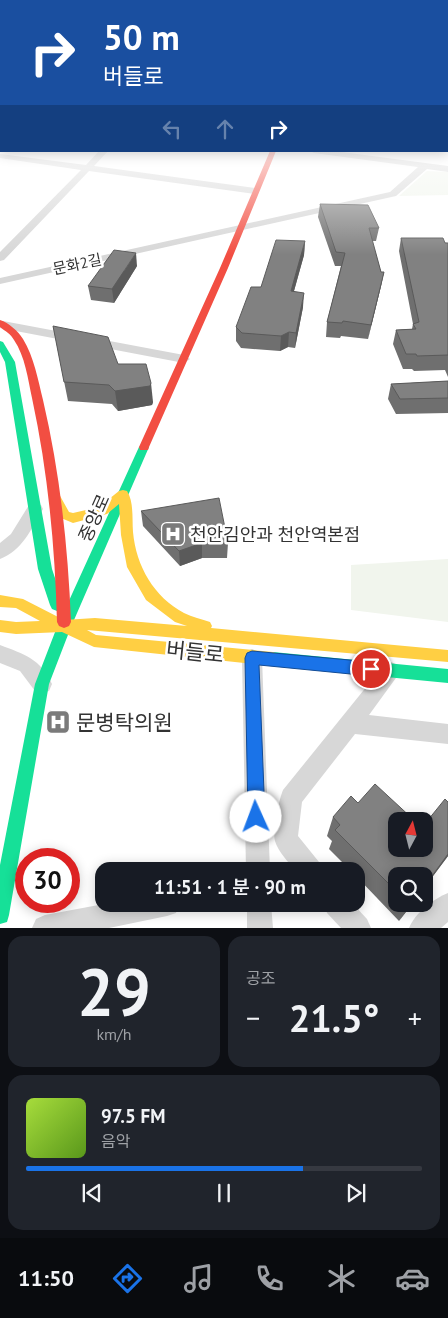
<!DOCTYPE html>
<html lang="ko">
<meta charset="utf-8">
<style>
:root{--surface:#171b24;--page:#20242c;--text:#f1f3f6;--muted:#9ea1a6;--line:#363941;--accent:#1a73e8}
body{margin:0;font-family:"PT Sans","Noto Sans KR",sans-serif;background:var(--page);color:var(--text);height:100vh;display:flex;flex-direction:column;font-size:19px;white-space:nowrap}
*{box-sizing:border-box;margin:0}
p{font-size:16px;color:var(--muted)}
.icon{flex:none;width:28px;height:28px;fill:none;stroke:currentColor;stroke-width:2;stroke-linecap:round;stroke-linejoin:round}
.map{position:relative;height:928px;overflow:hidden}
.drawer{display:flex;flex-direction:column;gap:8px;padding:8px;background:#0d0f14;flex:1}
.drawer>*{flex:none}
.guide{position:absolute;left:0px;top:0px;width:449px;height:152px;box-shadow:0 2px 12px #0003;background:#1a4fa0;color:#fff;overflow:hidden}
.needle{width:32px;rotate:7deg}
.buttons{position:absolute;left:388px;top:812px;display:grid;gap:10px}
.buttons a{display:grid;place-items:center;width:45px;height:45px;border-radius:10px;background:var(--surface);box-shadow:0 2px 12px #0003;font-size:25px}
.speed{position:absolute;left:15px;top:848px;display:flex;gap:10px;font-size:25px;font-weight:700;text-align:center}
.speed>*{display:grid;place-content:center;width:65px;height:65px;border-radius:50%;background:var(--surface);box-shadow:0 2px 12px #0003;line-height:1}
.speed .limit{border:8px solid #d22;background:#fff;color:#111}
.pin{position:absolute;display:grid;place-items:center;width:42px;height:42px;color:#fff;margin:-21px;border:2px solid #fff;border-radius:50%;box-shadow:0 1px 5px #0007}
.me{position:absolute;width:55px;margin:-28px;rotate:358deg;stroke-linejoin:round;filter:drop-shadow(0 0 4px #0008)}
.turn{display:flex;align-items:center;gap:18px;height:105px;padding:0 20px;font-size:22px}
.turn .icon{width:65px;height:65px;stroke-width:2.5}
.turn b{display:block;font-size:35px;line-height:42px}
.lanes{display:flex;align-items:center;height:48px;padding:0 20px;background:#0003;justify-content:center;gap:25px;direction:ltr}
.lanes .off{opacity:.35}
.big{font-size:38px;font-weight:600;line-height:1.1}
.drawer .card{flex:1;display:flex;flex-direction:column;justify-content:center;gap:8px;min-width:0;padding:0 18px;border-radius:15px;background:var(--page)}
.drawer .dial{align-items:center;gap:0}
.dial b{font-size:65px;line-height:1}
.song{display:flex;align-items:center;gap:15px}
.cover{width:60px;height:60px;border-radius:8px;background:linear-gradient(135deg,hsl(80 70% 55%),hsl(90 70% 35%))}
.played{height:5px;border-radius:2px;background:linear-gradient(90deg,var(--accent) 70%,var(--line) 70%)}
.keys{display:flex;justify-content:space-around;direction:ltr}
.heat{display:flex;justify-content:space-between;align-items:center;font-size:28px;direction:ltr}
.drawer .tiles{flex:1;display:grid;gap:8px;grid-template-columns:1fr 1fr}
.card:last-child{grid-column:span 2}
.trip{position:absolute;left:95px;top:862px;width:270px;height:50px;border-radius:15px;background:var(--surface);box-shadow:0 2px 12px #0003;font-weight:600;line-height:50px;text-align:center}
.dock{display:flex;height:80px;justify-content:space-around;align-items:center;background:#090b0e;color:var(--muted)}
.dock .icon{width:35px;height:35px}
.dock .current{color:var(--accent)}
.dock b{font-size:22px;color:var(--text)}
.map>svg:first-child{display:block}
.green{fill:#f1f5ed}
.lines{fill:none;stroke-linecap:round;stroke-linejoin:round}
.street{fill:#d7d7d7;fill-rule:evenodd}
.fast{fill:#16e098;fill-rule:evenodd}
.slow{fill:#ffcf43;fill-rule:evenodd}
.jam{fill:#f24e42;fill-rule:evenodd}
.wall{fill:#6f6f6f}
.shaded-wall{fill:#5a5a5a}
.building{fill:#818181;stroke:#5a5a5a}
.route{fill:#1a73e8;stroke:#114b97}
.labels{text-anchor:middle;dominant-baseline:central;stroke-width:5;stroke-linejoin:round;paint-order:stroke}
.far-street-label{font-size:15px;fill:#333;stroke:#fff}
.street-label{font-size:18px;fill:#333;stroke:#fff}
.poi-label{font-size:18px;fill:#333;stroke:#fff;text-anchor:start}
.near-street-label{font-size:21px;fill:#333;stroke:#fff}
.near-poi-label{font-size:21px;fill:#333;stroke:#fff;text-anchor:start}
</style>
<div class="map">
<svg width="448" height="928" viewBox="0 0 448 928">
<rect width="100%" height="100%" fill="#fff"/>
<g class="green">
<path d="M427 171 448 172V195L399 196Z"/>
<path d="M448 559V622L351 610V565Z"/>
</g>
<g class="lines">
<g class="street">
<rect x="0" y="125" width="1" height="4"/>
<path d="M99 151H108L94 166 255 188 259 191 255 194 89 171 4 260 0 261V252L81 170 0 158V154L86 165Z"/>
<path d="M310 151H334L448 166V172L427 169 396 196 0 284V278L390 192 418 167 314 153Z"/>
<path d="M3 321 184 355 190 359 184 363 0 328V322Z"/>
<path d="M35 503 41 505 43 509C32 528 22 551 0 559V543L11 534 29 505Z"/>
<path d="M0 645C24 654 41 659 52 684L49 691 42 693 35 691 20 671 0 663Z"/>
<path d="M252 649 259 652 262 658 270 871H246L242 658 245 652Z"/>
<path d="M391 662 398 665 401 671 369 715 448 724V744L355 734 302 802 298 836 319 862 322 871H295C289 862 278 852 275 841 272 831 279 800 283 790L384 665Z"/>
<path d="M448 893V922L441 928H409C415 913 433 899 448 893Z"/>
<path d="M104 904H179L176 913 167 916 109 928H32L36 919 45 915Z"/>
<path d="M247 904H271L273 928H247Z"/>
<path d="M324 904H353L367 919 371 928H341L327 913Z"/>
</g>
<g class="fast">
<path d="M0 341 3 342 15 362 52 569 64 605 62 609 57 611 52 609 50 605 38 569 5 362 0 352Z"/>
<path d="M144 443 149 447 71 627 49 684 9 915 7 922 0 924V865L35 684 57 627 139 447Z"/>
<path d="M273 652 448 669V683L273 666 268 664 266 659 268 654Z"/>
</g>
<path class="slow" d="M123 490 127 491C134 502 132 519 133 532 136 566 154 597 184 613 192 617 202 619 210 622L212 626 211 628 448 650V662L87 630 96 635 273 652 278 654 280 659 278 664 273 666 94 647 62 632 16 634 0 632V620L16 622 40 621 16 608 0 607V595L23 599 64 620 95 618 187 626 175 622 146 600 127 567 121 535 119 504 107 514 103 515 73 523 61 518 49 497 51 494H59L69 512 73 513 99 507 119 491Z"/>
<g class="jam">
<path d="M270 151H276L228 268 149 447 148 450H140L139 447 220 268Z"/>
<path d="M0 320C9 323 18 331 23 339 34 357 38 380 43 400 60 473 68 547 71 622L69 626 64 628 59 626 57 622C55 547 48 472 32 398 28 379 25 356 14 340 11 334 5 331 0 327Z"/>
</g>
</g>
<g class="wall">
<path d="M320 204 379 228 376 241H372L381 272H384L381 286 368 339 341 336 340 338 326 337 327 322 341 266H335L318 217Z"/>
<path d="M401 238 448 243V377L445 370 414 371 412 369H403L393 344 396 330 412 329 413 324 399 251Z"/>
<path d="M305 241 304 255 294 291 303 307 295 348 288 347 280 351 241 348 236 341V327L261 287Z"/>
<path d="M137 266 114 303 91 300 88 286Z"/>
<path d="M53 326 118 364 153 402 152 405 118 411 112 404 68 401Z"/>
<path d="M448 381V413L396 414 388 399 391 384Z"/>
<path d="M141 511 228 543 227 558H202L180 566 143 526Z"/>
<path d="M448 802V856L424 888 396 876V904H412L399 921 356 876V871H351L329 849 332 841 327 836 333 817 358 803 424 849Z"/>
</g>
<g class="shaded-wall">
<path d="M305 241 304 255 290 305 291 291Z"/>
<path d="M136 253 137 266 114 303 112 289Z"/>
<path d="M384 272 381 286 368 339 371 325Z"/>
<path d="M304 293 303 307 295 348 296 333Z"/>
<path d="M289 332 288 347 280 351 281 336Z"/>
<path d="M151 383 153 402 152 405 118 411 115 391Z"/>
<path d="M202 543V558L180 566 179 551Z"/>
<path d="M448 854V856L424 888V887Z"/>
<path d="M411 904H412L399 921 410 905Z"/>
</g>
<g class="building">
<path d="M320 204 368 205 379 228H369L381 272H384L371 325 343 321 342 323 327 322 345 253 336 252Z"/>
<path d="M401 238H443L445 243H448V355L417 356 416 354H406L396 330 416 329 413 324 419 322Z"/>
<path d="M276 240 305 241 291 291 304 293 296 333 289 332 281 336 242 333 236 327 251 287H261Z"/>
<path d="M114 250 136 253 112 289 88 286Z"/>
<path d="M53 326 108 337 118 364H146L151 383 150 386 115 391 109 385 64 382Z"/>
<path d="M448 381V398L400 399 391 384Z"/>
<path d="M219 498 228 543H202L179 551 141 511Z"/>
<path d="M375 784 415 821H396V849H424V825L445 799 448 802V854L424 887V876H396V891L335 830 340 825 333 817 351 796 358 803Z"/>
</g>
<linearGradient id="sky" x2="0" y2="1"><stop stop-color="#a3caec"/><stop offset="0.49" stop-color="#fff"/><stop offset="1" stop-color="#fff" stop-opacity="0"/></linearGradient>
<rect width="448" height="255" fill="url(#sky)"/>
<path class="route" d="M252 651 371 662 377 664 379 669 377 674 371 676 259 665 265 817 263 823 256 826 250 823 248 817 245 658 247 653Z"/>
<defs>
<symbol id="hospital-square" viewBox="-11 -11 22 22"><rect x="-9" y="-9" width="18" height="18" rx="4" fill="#7a7a7a" stroke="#fff"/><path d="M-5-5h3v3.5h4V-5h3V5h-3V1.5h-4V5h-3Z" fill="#fff"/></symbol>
</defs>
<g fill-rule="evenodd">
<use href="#hospital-square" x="159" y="520" width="28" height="28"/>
<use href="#hospital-square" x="44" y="708" width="28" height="28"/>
</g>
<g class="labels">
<g class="far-street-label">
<text transform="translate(77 264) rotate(-12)">문화2길</text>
</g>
<g class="street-label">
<text transform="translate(94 518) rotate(-66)">중앙로</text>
</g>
<g class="poi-label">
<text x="190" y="534">천안김안과 천안역본점</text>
</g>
<g class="near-street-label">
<text transform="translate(195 652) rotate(6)">버들로</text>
</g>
<g class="near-poi-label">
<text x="76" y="722">문병탁의원</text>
</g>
</g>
</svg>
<div class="buttons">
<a><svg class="needle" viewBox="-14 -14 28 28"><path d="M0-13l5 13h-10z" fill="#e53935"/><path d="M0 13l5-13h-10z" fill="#9ea1a6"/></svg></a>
<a><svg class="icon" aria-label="search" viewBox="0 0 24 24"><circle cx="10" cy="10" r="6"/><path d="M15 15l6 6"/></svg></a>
</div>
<div class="speed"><div class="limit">30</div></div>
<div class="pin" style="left:371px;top:669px;background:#d93025"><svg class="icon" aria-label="arrive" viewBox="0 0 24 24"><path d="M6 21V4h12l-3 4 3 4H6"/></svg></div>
<svg class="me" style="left:256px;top:817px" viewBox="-20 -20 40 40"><circle r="19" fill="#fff"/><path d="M0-13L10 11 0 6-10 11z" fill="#1a73e8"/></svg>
<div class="trip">11:51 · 1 분 · 90 m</div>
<div class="guide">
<div class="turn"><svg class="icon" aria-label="right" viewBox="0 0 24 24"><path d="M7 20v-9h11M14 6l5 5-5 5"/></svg><div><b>50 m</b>버들로</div></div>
<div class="lanes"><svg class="icon off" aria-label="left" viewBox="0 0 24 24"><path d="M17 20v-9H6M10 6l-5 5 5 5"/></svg><svg class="icon off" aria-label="ahead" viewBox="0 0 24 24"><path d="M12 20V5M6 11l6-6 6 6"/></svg><svg class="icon" aria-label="right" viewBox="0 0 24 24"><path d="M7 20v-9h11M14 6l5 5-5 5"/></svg></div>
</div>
</div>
<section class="drawer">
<div class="tiles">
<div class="card dial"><b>29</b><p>km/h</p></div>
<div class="card"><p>공조</p>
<div class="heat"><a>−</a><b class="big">21.5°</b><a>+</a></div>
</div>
<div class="card">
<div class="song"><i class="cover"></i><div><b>97.5 FM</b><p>음악</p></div></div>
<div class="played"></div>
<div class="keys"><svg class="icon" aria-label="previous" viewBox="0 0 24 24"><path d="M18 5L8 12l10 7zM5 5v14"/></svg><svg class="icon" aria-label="pause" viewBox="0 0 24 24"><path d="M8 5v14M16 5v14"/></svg><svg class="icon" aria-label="next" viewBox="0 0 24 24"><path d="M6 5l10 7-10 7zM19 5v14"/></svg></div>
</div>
</div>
</section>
<nav class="dock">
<b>11:50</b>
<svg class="icon current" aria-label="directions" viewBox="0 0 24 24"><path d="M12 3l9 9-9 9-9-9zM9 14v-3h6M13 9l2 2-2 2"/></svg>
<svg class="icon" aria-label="music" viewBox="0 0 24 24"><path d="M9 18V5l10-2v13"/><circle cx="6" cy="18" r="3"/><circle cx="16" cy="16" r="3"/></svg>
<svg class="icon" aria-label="phone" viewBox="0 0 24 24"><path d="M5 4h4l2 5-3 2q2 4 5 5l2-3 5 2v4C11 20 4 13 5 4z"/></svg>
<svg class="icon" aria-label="climate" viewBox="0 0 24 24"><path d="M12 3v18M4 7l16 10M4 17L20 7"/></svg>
<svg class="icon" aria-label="car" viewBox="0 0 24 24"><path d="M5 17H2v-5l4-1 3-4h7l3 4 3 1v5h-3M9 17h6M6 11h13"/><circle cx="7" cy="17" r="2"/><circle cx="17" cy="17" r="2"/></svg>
</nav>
